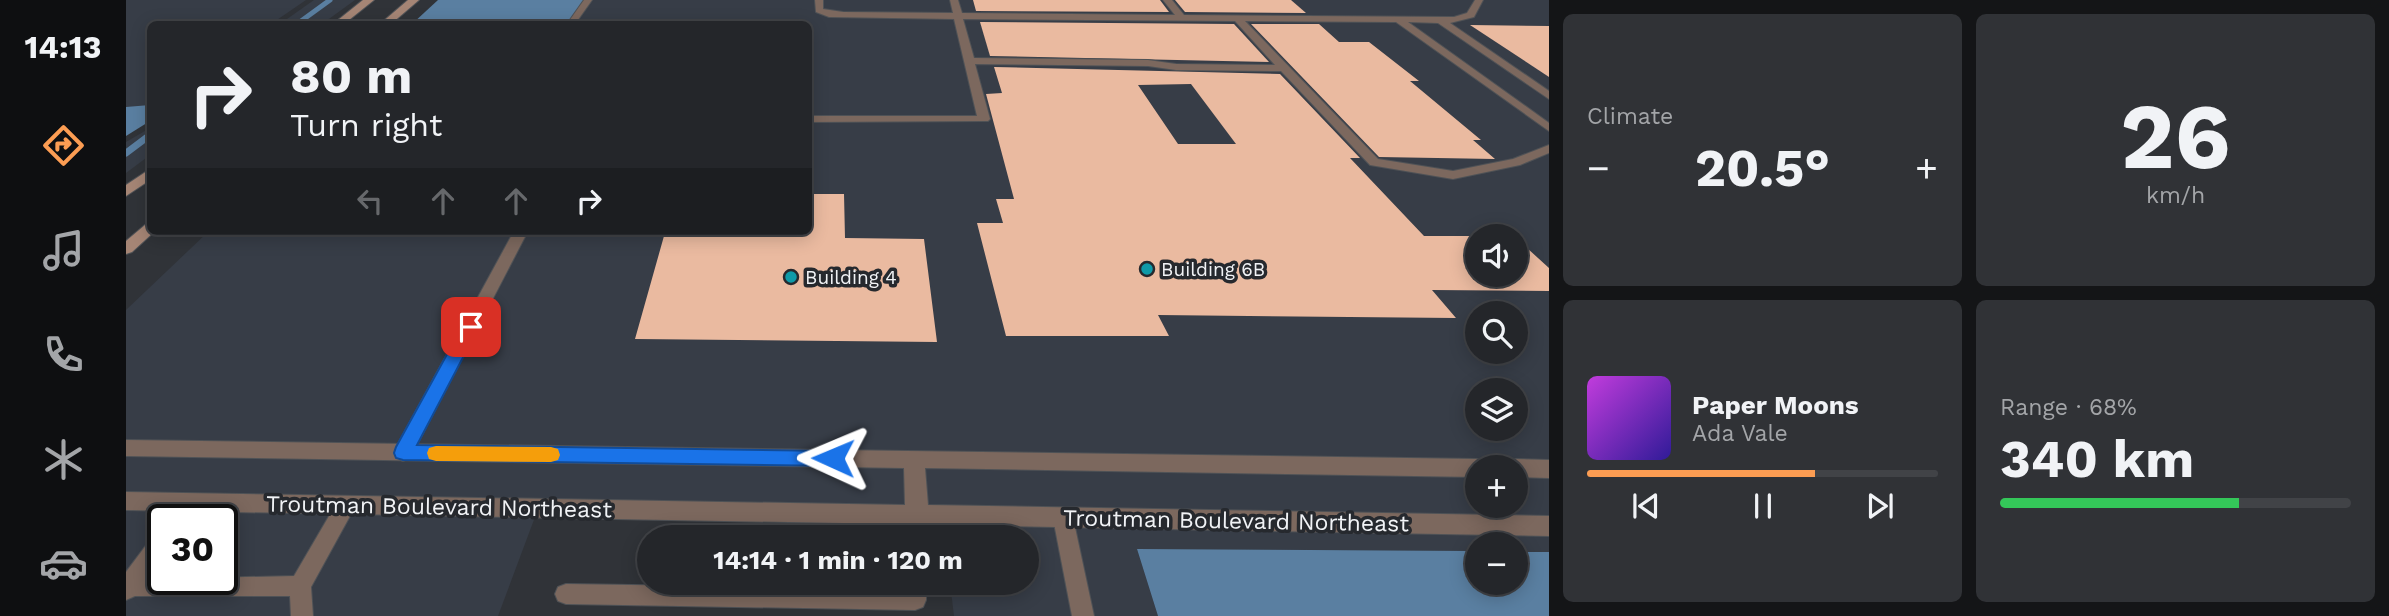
<!DOCTYPE html>
<meta charset="utf-8">
<style>
:root{--surface:#24262a;--page:#303236;--text:#f1f3f6;--muted:#a3a5a8;--line:#414347;--accent:#fc9d53}
body{margin:0;font-family:"Work Sans",sans-serif;background:var(--page);color:var(--text);height:100vh;display:flex;flex-direction:column;font-size:26px;white-space:nowrap}
*{box-sizing:border-box;margin:0}
p{font-size:23px;color:var(--muted)}
.icon{flex:none;width:38px;height:38px;fill:none;stroke:currentColor;stroke-width:2;stroke-linecap:round;stroke-linejoin:round}
.map{position:relative;flex:1;overflow:hidden}
.panel{display:flex;flex-direction:column;gap:14px;padding:14px;background:#141517;width:840px}
.panel>*{flex:none}
.hud{position:absolute;left:21px;top:21px;width:665px;height:214px;border-radius:10px;box-shadow:0 4px 18px #0003,0 0 0 2px var(--line);background:#24262a;color:var(--text);overflow:hidden}
.tools{position:absolute;left:1339px;top:224px;display:grid;gap:14px}
.tools a{display:grid;place-items:center;width:63px;height:63px;border-radius:50%;background:var(--surface);box-shadow:0 4px 18px #0003,0 0 0 2px var(--line);font-size:35px}
.speed{position:absolute;left:21px;top:504px;display:flex;gap:14px;font-size:35px;font-weight:700;text-align:center}
.speed>*{display:grid;place-content:center;width:91px;height:91px;border-radius:50%;background:var(--surface);box-shadow:0 4px 18px #0003,0 0 0 2px var(--line);line-height:1}
.speed .limit{border:4px solid #111;border-radius:10px;background:#fff;color:#111}
.pin{position:absolute;display:grid;place-items:center;width:60px;height:60px;color:#fff;margin:-30px;border-radius:14px;box-shadow:0 4px 10px #0006}
.me{position:absolute;width:77px;margin:-38px;rotate:271deg;stroke-linejoin:round;filter:drop-shadow(0 0 5px #0008)}
.turn{display:flex;align-items:center;gap:24px;height:147px;padding:0 28px;font-size:32px}
.turn .icon{width:91px;height:91px;stroke-width:2.5}
.turn b{display:block;font-size:49px;line-height:60px}
.lanes{display:flex;align-items:center;height:66px;padding:0 28px;background:#0003;justify-content:center;gap:35px;direction:ltr}
.lanes .off{opacity:.35}
.big{font-size:52px;font-weight:700;line-height:1.1}
.panel .widget{flex:1;display:flex;flex-direction:column;justify-content:center;gap:10px;min-width:0;padding:0 24px;border-radius:10px;background:var(--page)}
.panel .dial{align-items:center;gap:0}
.dial b{font-size:91px;line-height:1}
.song{display:flex;align-items:center;gap:21px}
.cover{width:84px;height:84px;border-radius:10px;background:linear-gradient(135deg,hsl(290 70% 55%),hsl(250 70% 35%))}
.played{height:7px;border-radius:4px;background:linear-gradient(90deg,var(--accent) 65%,var(--line) 65%)}
.keys{display:flex;justify-content:space-around;direction:ltr}
.heat{display:flex;justify-content:space-between;align-items:center;font-size:38px;direction:ltr}
.charge{height:10px;border-radius:5px;background:linear-gradient(90deg,#34c759 68%,var(--line) 0)}
.panel .tiles{flex:1;display:grid;gap:14px;grid-template-columns:repeat(2,1fr)}
.trip{position:absolute;left:511px;top:525px;width:402px;height:70px;border-radius:35px;background:var(--surface);box-shadow:0 4px 18px #0003,0 0 0 2px var(--line);font-weight:700;line-height:70px;text-align:center}
main{display:flex;flex:1;min-height:0}
.menu{display:flex;flex-direction:column;width:126px;justify-content:space-around;align-items:center;background:#0e0f11;color:var(--muted)}
.menu .icon{width:49px;height:49px}
.menu .current{color:var(--accent)}
.menu b{font-size:32px;color:var(--text)}
.map>svg:first-child{display:block}
.built{fill:#373d47;fill-rule:evenodd}
.water{fill:#5a7fa1}
.lines{fill:none;stroke-linecap:round;stroke-linejoin:round}
.stream-far1{stroke:#5a7fa1;stroke-width:5}
.stream{stroke:#5a7fa1;stroke-width:7}
.building{fill:#eabaa0;fill-rule:evenodd}
.service-casing{stroke:#4f5256;stroke-width:2}
.minor-casing{stroke:#4f5256;stroke-width:2}
.secondary-casing{stroke:#4f5256;stroke-width:2}
.service{fill:#7c685e;fill-rule:evenodd}
.minor{fill:#7c685e;fill-rule:evenodd}
.secondary{fill:#a58575;fill-rule:evenodd}
.route{fill:#1a73e8;stroke:#114b97;stroke-width:2}
.slow{fill:#f59e0b}
.culture-dot{fill:#0f9aa8;stroke:#26292e;stroke-width:2.5}
.labels{text-anchor:middle;dominant-baseline:central;stroke-width:7;stroke-linejoin:round;paint-order:stroke}
.poi-label{font-size:19px;fill:#f1f3f6;stroke:#26292e;text-anchor:start}
.near-street-label{font-size:23px;fill:#f1f3f6;stroke:#26292e}
</style>
<main>
<nav class="menu">
<b>14:13</b>
<svg class="icon current" aria-label="directions" viewBox="0 0 24 24"><path d="M12 3l9 9-9 9-9-9zM9 14v-3h6M13 9l2 2-2 2"/></svg>
<svg class="icon" aria-label="music" viewBox="0 0 24 24"><path d="M9 18V5l10-2v13"/><circle cx="6" cy="18" r="3"/><circle cx="16" cy="16" r="3"/></svg>
<svg class="icon" aria-label="phone" viewBox="0 0 24 24"><path d="M5 4h4l2 5-3 2q2 4 5 5l2-3 5 2v4C11 20 4 13 5 4z"/></svg>
<svg class="icon" aria-label="climate" viewBox="0 0 24 24"><path d="M12 3v18M4 7l16 10M4 17L20 7"/></svg>
<svg class="icon" aria-label="car" viewBox="0 0 24 24"><path d="M5 17H2v-5l4-1 3-4h7l3 4 3 1v5h-3M9 17h6M6 11h13"/><circle cx="7" cy="17" r="2"/><circle cx="17" cy="17" r="2"/></svg>
</nav>
<div class="map">
<svg width="1423" height="616" viewBox="0 0 1423 616">
<rect width="100%" height="100%" fill="#303338"/>
<g class="built">
<path d="M0 0H180L145 24H24V110L0 127Z"/>
<path d="M188 0H229L196 24H154Z"/>
<path d="M460 0H1423V552H1390V544H1351V551L1011 549 1032 616H828L824 583H901V537H820L816 505 415 501 372 616H0V310L83 231H682V24H444ZM1351 236H1390V275H1351ZM1351 313H1390V352H1351ZM1351 390H1390V429H1351ZM1351 467H1390V506H1351ZM37 520H96V579H37Z"/>
<path d="M24 128V155L0 173V142Z"/>
</g>
<g class="water">
<path d="M312 0H460L444 24H286Z"/>
<path d="M24 105V121L0 136V107Z"/>
<path d="M1011 549 1351 551V583H1390V552H1423V616H1032Z"/>
</g>
<g class="lines">
<path class="stream-far1" d="M171 24 204 0"/>
<path class="stream" d="M0 153 24 135"/>
</g>
<g class="building">
<path d="M847 0H1034L1043 12 850 11Z"/>
<path d="M1049 0H1165L1180 13 1059 12Z"/>
<path d="M854 22 1108 24 1143 62 864 56Z"/>
<path d="M1125 24H1193L1213 42H1243L1293 81H1284L1355 140H1347L1369 159 1253 157Z"/>
<path d="M1344 25 1423 26V77Z"/>
<path d="M868 67 1154 74 1234 158H1224L1298 236H1388H1351V275H1390V238L1423 268V291L1306 290 1330 318 1032 315 1043 336H880L851 223H877L870 199H888L860 94 876 93ZM1065 84 1110 144H1052L1012 85Z"/>
<path d="M682 194H718L719 238 798 239 811 342 509 339 538 236H598L599 231H682Z"/>
</g>
<g class="lines">
<defs>
<g id="service">
<path d="M458 0H466L449 24H441Z"/>
<path d="M689 0H697V9L717 12 827 13 824 0H832L836 13 1049 15 1037 0H1046L1058 15 1328 17 1341 13 1349 0H1357L1348 17 1324 23 1423 91V99L1312 23 1282 22 1423 123V131L1270 22 1119 21 1252 159 1327 171 1387 159 1423 145V153L1394 165 1327 179 1244 165 1155 71 1050 70 1022 66 849 64 864 119 862 121 682 122V116H851L828 19 703 17 690 12ZM837 19 1109 21 1149 65 1050 64 1022 60 848 58Z"/>
<path d="M388 231H402L284 458 277 461 270 458 267 453Z"/>
<path d="M64 494 71 496 74 502 63 520H41L57 496Z"/>
<path d="M220 496 227 499 230 505 185 587 187 616H165L164 596H9L0 600V572L30 532 37 530V556L23 576H37V579L168 576 213 499Z"/>
<path d="M791 507 798 510 801 516 800 537H780L781 516 784 510Z"/>
<path d="M937 509 944 512 947 518 968 616H946L927 518 930 512Z"/>
<path d="M778 583H800V600L797 607 789 610 440 604 432 601 429 594 432 587 440 584 778 589Z"/>
</g>
<g id="minor">
<path d="M0 440 1351 459 1359 462 1361 467H1351V477L799 468 802 505 1423 516V536L0 510V492L779 505 778 468 0 456Z"/>
<path d="M1390 459 1423 460V478L1390 477V467H1380L1382 462Z"/>
</g>
<g id="secondary">
<path d="M237 0H248L218 24H207Z"/>
<path d="M282 0H293L265 24H254Z"/>
<path d="M24 169V180L0 196V185Z"/>
<path d="M24 223V231H29L6 252 0 254V241L19 225Z"/>
</g>
</defs>
<use href="#service" class="service-casing"/>
<use href="#minor" class="minor-casing"/>
<use href="#secondary" class="secondary-casing"/>
<use href="#service" class="service"/>
<use href="#minor" class="minor"/>
<use href="#secondary" class="secondary"/>
</g>
<path class="route" d="M345 321 353 327 291 445 707 451 714 453 717 458 714 464 707 466 277 460 270 458 268 453 270 447 336 327Z"/>
<path class="slow" d="M310 446 425 447 432 449 434 455 432 460 425 462 310 461 303 459 301 453 303 448Z"/>
<g class="culture-dot">
<circle cx="1021" cy="269" r="7"/>
<circle cx="665" cy="277" r="7"/>
</g>
<g class="labels">
<g class="poi-label">
<text x="1035" y="269">Building 6B</text>
<text x="679" y="277">Building 4</text>
</g>
<g class="near-street-label">
<text transform="translate(313 507) rotate(1)">Troutman Boulevard Northeast</text>
<text transform="translate(1110 521) rotate(1)">Troutman Boulevard Northeast</text>
</g>
</g>
</svg>
<div class="tools">
<a><svg class="icon" aria-label="sound" viewBox="0 0 24 24"><path d="M4 9h4l5-4v14l-5-4H4zM17 9q2 3 0 6"/></svg></a>
<a><svg class="icon" aria-label="search" viewBox="0 0 24 24"><circle cx="10" cy="10" r="6"/><path d="M15 15l6 6"/></svg></a>
<a><svg class="icon" aria-label="layers" viewBox="0 0 24 24"><path d="M12 4l9 5-9 5-9-5zM3 14l9 5 9-5"/></svg></a>
<a>+</a>
<a>−</a>
</div>
<div class="speed"><div class="limit">30</div></div>
<div class="pin" style="left:345px;top:327px;background:#d93025"><svg class="icon" aria-label="arrive" viewBox="0 0 24 24"><path d="M6 21V4h12l-3 4 3 4H6"/></svg></div>
<svg class="me" style="left:707px;top:458px" viewBox="-20 -20 40 40"><path d="M0-17L14 15 0 8-14 15z" fill="#1a73e8" stroke="#fff" stroke-width="4"/></svg>
<div class="trip">14:14 · 1 min · 120 m</div>
<div class="hud">
<div class="turn"><svg class="icon" aria-label="right" viewBox="0 0 24 24"><path d="M7 20v-9h11M14 6l5 5-5 5"/></svg><div><b>80 m</b>Turn right</div></div>
<div class="lanes"><svg class="icon off" aria-label="left" viewBox="0 0 24 24"><path d="M17 20v-9H6M10 6l-5 5 5 5"/></svg><svg class="icon off" aria-label="ahead" viewBox="0 0 24 24"><path d="M12 20V5M6 11l6-6 6 6"/></svg><svg class="icon off" aria-label="ahead" viewBox="0 0 24 24"><path d="M12 20V5M6 11l6-6 6 6"/></svg><svg class="icon" aria-label="right" viewBox="0 0 24 24"><path d="M7 20v-9h11M14 6l5 5-5 5"/></svg></div>
</div>
</div>
<section class="panel">
<div class="tiles">
<div class="widget"><p>Climate</p>
<div class="heat"><a>−</a><b class="big">20.5°</b><a>+</a></div>
</div>
<div class="widget dial"><b>26</b><p>km/h</p></div>
<div class="widget">
<div class="song"><i class="cover"></i><div><b>Paper Moons</b><p>Ada Vale</p></div></div>
<div class="played"></div>
<div class="keys"><svg class="icon" aria-label="previous" viewBox="0 0 24 24"><path d="M18 5L8 12l10 7zM5 5v14"/></svg><svg class="icon" aria-label="pause" viewBox="0 0 24 24"><path d="M8 5v14M16 5v14"/></svg><svg class="icon" aria-label="next" viewBox="0 0 24 24"><path d="M6 5l10 7-10 7zM19 5v14"/></svg></div>
</div>
<div class="widget"><p>Range · 68%</p><b class="big">340 km</b><div class="charge"></div></div>
</div>
</section>
</main>
